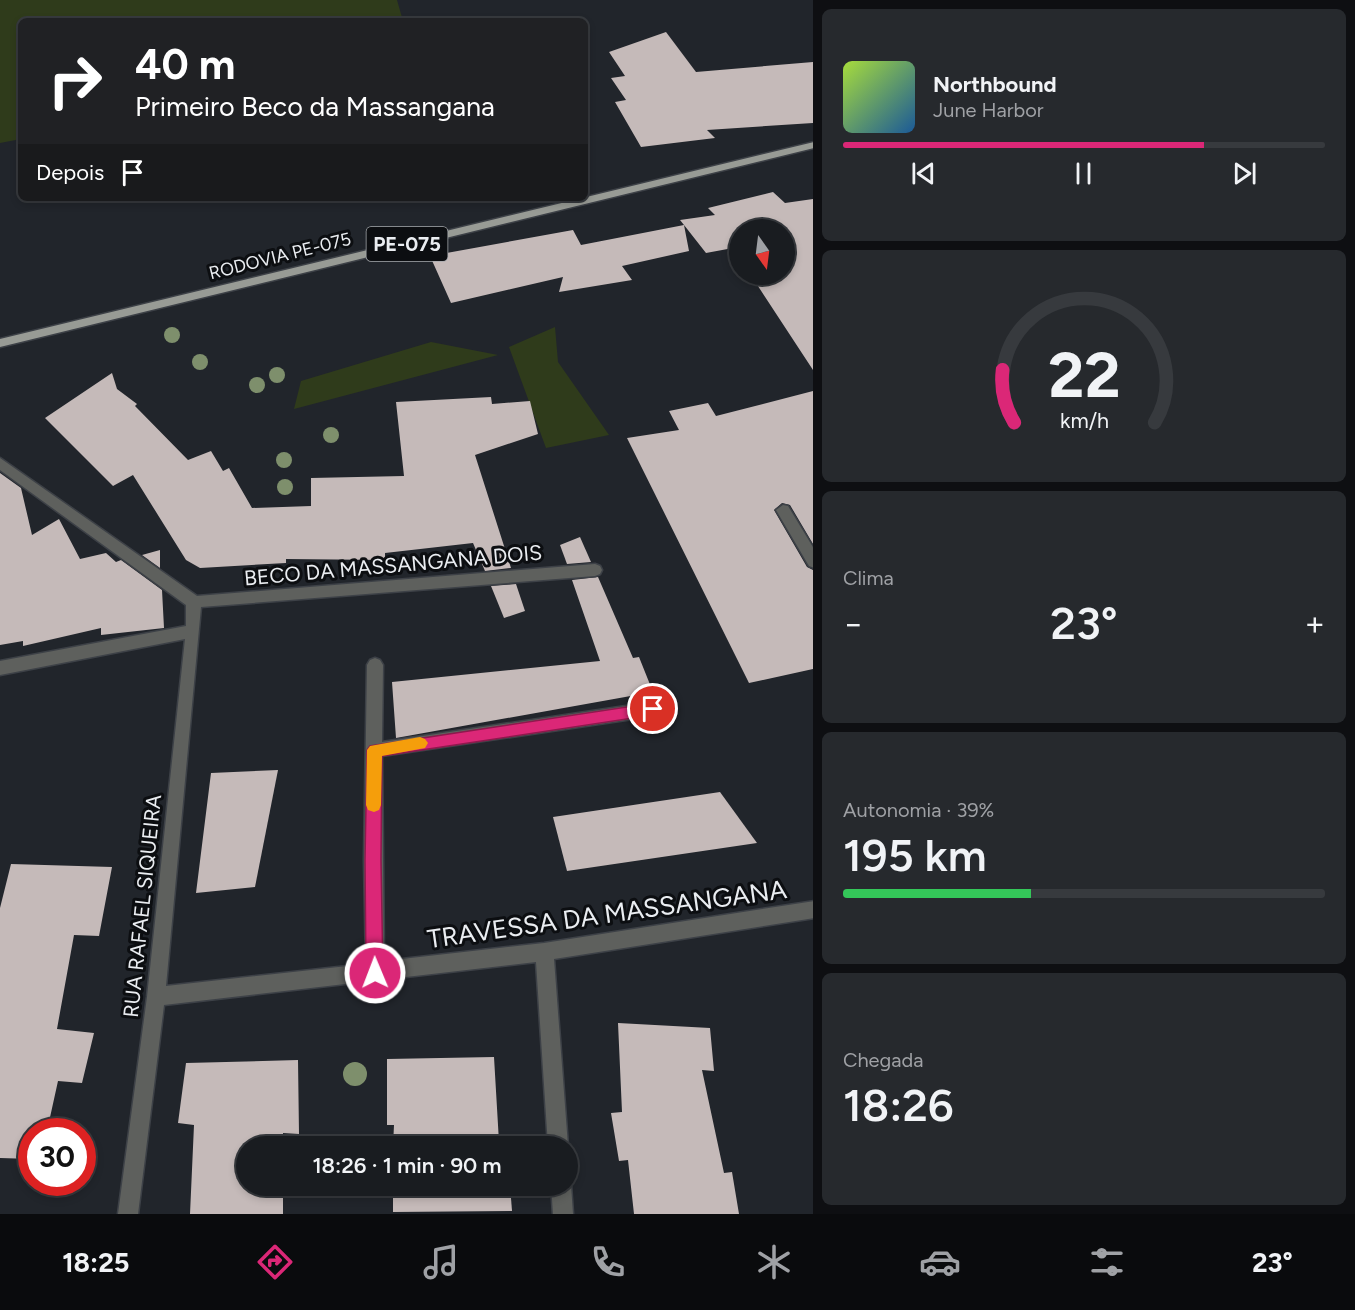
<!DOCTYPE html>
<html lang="pt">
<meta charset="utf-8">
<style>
:root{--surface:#191c20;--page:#26292d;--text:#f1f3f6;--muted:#9fa1a5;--line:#373a3e;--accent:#db2777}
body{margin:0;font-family:Figtree,sans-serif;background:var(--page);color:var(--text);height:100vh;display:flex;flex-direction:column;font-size:22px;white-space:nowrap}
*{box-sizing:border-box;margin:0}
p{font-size:20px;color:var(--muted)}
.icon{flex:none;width:33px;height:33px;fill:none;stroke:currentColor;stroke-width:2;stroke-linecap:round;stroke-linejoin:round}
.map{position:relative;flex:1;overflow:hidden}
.panel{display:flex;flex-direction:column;gap:9px;padding:9px;background:#0e0f12;width:542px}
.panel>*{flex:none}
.guide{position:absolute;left:18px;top:18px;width:570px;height:183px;border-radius:9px;box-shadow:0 3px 9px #0003,0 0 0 2px var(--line);background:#202124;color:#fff;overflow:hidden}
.needle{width:39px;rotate:166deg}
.fabs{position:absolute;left:729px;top:219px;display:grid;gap:12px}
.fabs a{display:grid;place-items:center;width:66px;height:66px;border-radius:50%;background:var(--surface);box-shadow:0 3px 9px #0003,0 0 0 2px var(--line);font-size:30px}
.speed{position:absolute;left:18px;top:1118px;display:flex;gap:12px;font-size:30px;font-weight:700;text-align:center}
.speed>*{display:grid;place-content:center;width:78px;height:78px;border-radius:50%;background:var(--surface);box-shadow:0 3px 9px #0003,0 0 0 2px var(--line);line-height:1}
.speed .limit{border:9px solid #d22;background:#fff;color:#111}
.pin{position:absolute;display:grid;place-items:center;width:51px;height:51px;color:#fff;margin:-26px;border:3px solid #fff;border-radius:50%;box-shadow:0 2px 6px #0007}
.me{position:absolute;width:66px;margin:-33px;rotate:359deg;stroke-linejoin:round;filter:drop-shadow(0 0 4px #0008)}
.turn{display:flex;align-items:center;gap:21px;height:126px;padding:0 18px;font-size:27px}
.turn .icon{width:78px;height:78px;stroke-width:2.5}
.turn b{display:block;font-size:42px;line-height:51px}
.then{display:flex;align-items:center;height:57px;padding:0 18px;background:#0003;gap:12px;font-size:22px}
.big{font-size:45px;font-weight:600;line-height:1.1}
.panel .tile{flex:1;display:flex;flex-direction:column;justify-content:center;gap:9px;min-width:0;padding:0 21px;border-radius:9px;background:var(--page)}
.panel .dial{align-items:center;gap:0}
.dial svg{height:156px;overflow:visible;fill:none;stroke:var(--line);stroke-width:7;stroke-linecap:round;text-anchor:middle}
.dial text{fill:var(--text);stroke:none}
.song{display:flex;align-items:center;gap:18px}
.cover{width:72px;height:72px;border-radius:9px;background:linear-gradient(135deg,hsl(80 70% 55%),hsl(210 70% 35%))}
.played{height:6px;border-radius:3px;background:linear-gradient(90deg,var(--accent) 75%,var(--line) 75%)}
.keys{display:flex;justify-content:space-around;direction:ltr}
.heat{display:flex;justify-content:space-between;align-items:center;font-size:33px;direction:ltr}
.charge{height:9px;border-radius:4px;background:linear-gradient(90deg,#34c759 39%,var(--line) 0)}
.trip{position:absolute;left:236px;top:1136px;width:342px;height:60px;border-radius:30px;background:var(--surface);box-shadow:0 3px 9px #0003,0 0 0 2px var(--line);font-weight:600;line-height:60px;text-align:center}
.menu{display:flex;height:96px;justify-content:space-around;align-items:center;background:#0a0b0d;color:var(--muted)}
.menu .icon{width:42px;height:42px}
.menu .on{color:var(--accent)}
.menu b{font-size:27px;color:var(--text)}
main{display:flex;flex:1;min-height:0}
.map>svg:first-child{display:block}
.green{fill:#2f3b1b}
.building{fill:#c5bab9}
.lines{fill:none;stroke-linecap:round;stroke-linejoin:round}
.street-casing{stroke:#3d4147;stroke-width:3}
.primary-casing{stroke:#3d4147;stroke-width:3}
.street{fill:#5e605d;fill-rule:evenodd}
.primary{fill:#989b95;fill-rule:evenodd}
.tree{fill:#7e8f6c}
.route{fill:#db2777;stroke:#8e194d;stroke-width:1.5}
.slow{fill:#f59e0b}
.labels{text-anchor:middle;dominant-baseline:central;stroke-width:6;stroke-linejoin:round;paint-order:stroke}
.far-street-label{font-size:18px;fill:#eaedf1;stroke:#0c0e11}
.shield{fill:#0c0e11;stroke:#a7aaae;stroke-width:1.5}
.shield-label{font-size:20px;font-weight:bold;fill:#eaedf1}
.street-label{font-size:21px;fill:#eaedf1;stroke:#0c0e11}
.near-street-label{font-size:26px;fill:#eaedf1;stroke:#0c0e11}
</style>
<main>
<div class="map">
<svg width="814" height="1214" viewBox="0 0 814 1214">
<rect width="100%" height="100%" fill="#21252b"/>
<g class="green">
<path d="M0 0H397L403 21H21V139L0 143Z"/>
<path d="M555 327 558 362 609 435 546 448 509 347Z"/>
<path d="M431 342 498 355 294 409 301 381Z"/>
</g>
<g class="building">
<path d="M666 32 696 72 813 62V123L707 130 715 138 641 147 615 102 626 100 611 78 625 76 609 52Z"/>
<path d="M773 192 785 203 813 199V370L750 274H784V230H740V258L733 248 706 253 684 225 689 251 622 266 632 280 559 292 563 277 451 303 430 256 573 230 581 245 684 225 680 220 715 215 708 208Z"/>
<path d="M112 373 117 389 137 404 135 406 188 460 211 451 223 471 229 468 252 508 311 506V478L404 476 396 402 491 397 492 404 530 401 538 434 475 455 511 568 485 571 473 543 385 553V560L286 559V563L200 568 186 560 133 475 113 486 45 418Z"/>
<path d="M813 391V544L790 505 782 503 774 510 807 567 813 570V669L749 683 627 438 679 430 669 411 708 403 716 416Z"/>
<path d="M0 473 21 488 32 535 59 519 80 559 106 553 116 562 121 560 162 590 164 628 101 635V628L23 646V641L0 645Z"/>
<path d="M580 537 591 562 567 564 560 545Z"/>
<path d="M160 550V568L142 555Z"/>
<path d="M598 577 633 658 639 657 653 692 396 738 392 682 600 661 572 580Z"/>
<path d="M516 584 525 611 504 618 491 586Z"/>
<path d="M278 770 255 887 196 893 211 773Z"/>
<path d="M720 792 757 843 567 871 553 817Z"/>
<path d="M11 864 112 867 99 936 74 935 57 1029 94 1033 82 1083 58 1081 47 1131H32V1159L0 1158V908Z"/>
<path d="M618 1023 710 1028 714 1071 702 1070 724 1173 732 1172 739 1214H634L628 1160 619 1161 611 1113 622 1112Z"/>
<path d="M494 1057 499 1142H508V1146H393L394 1125H387V1059Z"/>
<path d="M298 1060 299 1134 283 1133V1146H246V1185H283V1214H190L194 1125 178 1123 186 1063Z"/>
<path d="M393 1185H510L512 1211 393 1212Z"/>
</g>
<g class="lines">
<defs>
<g id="street">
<path d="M0 458 197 596 595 564 600 566 602 570 600 574 595 576 201 607 166 986 366 964 364 860 367 665 370 660 375 658 380 660 383 665 382 742 653 702 659 704 661 709 659 714 653 716 382 756 384 961 544 943 814 901V918L554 959 568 1146 567 1148V1146H548L536 962 164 1005 138 1214H118L147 997 185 639 0 675V661L186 626V605L0 470Z"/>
<path d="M783 505 788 506 814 549V568L809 566 776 510Z"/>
<path d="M567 1177 571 1185 573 1214H553L551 1185H567Z"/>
</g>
<path id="primary" d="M814 142V148L0 347V339Z"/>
</defs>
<use href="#street" class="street-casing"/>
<use href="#primary" class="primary-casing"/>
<use href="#street" class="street"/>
<use href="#primary" class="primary"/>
</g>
<g class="tree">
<circle cx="172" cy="335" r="8"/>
<circle cx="200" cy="362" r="8"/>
<circle cx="277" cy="375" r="8"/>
<circle cx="257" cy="385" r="8"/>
<circle cx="331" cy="435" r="8"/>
<circle cx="284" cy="460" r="8"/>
<circle cx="285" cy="487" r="8"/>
<circle cx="355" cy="1074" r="12"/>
</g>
<path class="route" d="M653 703 658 704 660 709 658 713 653 715 382 756 381 860 383 973 380 979 375 981 369 979 366 973 365 860 367 750 370 746Z"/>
<path class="slow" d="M420 737 425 739 428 743 425 748 382 756 381 805 379 810 374 812 368 810 366 805 367 750 370 746Z"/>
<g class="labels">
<g class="far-street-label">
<text transform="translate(280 256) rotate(-14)">RODOVIA PE-075</text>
</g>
<rect class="shield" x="366.5" y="227" width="81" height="34" rx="4.5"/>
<g class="shield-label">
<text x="407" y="244">PE-075</text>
</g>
<g class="street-label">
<text transform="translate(393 565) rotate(-5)">BECO DA MASSANGANA DOIS</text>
<text transform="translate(142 906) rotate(-84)">RUA RAFAEL SIQUEIRA</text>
</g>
<g class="near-street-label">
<text transform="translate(607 914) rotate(-8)">TRAVESSA DA MASSANGANA</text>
</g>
</g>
</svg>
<div class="fabs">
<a><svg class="needle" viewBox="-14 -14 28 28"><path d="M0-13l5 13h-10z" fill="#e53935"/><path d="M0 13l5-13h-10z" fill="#9fa1a5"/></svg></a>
</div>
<div class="speed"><div class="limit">30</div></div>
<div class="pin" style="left:653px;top:709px;background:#d93025"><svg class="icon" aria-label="arrive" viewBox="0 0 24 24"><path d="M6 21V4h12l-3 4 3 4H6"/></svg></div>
<svg class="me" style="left:375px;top:973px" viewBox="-20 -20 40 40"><circle r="17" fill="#db2777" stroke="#fff" stroke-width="3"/><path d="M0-11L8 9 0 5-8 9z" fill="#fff"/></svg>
<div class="trip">18:26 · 1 min · 90 m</div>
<div class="guide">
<div class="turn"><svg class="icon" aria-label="right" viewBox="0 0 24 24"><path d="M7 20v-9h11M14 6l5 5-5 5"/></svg><div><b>40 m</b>Primeiro Beco da Massangana</div></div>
<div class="then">Depois<svg class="icon" aria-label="arrive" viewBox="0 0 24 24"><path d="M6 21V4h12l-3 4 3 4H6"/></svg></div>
</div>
</div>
<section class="panel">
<div class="tile">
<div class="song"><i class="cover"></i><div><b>Northbound</b><p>June Harbor</p></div></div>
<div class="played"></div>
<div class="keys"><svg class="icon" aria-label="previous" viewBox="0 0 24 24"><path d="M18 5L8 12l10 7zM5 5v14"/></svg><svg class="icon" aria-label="pause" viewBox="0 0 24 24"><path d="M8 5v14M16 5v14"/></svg><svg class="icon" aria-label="next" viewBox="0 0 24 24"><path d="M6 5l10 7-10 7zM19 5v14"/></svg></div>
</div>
<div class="tile dial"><svg viewBox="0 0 100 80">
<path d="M14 69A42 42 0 1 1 86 69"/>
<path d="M14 69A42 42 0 0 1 8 42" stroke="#db2777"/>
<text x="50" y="56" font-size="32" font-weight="700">22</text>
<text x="50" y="72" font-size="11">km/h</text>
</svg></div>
<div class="tile"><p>Clima</p>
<div class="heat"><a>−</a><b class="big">23°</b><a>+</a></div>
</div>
<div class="tile"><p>Autonomia · 39%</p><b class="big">195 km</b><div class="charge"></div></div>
<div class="tile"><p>Chegada</p><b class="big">18:26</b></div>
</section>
</main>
<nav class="menu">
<b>18:25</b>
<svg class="icon on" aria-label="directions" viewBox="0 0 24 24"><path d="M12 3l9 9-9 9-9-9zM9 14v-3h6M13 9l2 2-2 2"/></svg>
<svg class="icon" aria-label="music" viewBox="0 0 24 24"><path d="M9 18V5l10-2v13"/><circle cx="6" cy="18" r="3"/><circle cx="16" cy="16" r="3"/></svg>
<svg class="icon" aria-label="phone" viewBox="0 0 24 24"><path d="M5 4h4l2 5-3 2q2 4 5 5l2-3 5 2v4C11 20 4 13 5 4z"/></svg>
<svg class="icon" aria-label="climate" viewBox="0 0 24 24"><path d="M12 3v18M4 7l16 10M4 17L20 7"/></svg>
<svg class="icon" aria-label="car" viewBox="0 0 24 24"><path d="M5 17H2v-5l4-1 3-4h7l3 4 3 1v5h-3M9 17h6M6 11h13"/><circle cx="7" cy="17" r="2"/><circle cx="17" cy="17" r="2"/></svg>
<svg class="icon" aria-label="filters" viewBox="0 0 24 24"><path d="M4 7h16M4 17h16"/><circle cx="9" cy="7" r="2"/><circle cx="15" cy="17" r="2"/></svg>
<b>23°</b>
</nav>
